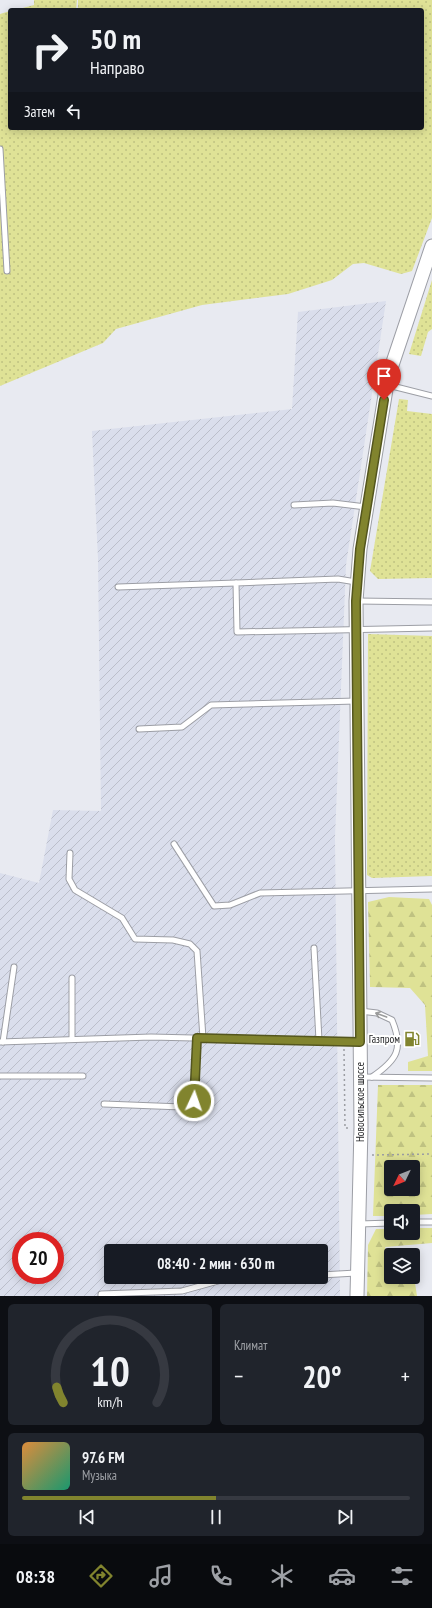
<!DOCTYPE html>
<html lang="ru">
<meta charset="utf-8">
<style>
:root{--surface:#171b24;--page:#20242c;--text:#f1f3f6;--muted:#9ea1a6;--line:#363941;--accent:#81842e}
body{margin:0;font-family:"PT Sans Narrow",sans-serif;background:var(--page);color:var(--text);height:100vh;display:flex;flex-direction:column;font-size:15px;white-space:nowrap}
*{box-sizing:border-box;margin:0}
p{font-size:13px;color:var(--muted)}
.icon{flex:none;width:22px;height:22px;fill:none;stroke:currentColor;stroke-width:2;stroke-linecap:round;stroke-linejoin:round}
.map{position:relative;height:1296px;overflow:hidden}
.panel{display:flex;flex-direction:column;gap:8px;padding:8px;background:#0d0f14;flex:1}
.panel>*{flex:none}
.guide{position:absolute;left:8px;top:8px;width:416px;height:122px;border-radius:4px;box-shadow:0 2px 10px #0003;background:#171b24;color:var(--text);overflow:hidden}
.needle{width:26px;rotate:227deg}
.fabs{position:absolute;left:384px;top:1160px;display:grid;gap:8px}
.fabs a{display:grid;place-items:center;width:36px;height:36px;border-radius:4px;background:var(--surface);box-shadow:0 2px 10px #0003;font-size:20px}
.speed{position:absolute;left:12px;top:1232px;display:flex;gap:8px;font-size:20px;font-weight:700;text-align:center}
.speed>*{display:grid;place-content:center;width:52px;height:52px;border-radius:50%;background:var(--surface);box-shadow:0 2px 10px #0003;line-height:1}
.speed .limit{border:6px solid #d22;background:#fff;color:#111}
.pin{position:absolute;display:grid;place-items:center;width:34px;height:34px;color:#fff;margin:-41px -17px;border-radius:50% 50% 50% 0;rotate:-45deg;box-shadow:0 0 4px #0007}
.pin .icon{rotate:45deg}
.me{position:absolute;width:44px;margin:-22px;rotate:3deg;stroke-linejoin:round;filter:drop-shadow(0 0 3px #0008)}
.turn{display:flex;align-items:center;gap:14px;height:84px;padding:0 16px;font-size:18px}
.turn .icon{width:52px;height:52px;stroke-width:2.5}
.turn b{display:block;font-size:28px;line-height:34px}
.then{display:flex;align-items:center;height:38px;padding:0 16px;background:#0003;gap:8px;font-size:15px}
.big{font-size:30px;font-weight:600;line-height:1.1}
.panel .widget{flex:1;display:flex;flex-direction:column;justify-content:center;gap:6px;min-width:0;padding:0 14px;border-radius:6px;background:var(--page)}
.panel .dial{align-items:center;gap:0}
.dial svg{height:104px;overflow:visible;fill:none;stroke:var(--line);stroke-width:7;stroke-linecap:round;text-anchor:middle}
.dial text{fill:var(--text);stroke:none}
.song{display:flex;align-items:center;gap:12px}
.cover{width:48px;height:48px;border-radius:6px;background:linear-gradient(135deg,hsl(30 70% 55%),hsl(160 70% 35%))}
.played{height:4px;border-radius:2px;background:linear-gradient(90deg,var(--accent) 50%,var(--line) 50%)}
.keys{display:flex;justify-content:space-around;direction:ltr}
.heat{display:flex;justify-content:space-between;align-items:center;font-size:22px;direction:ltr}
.panel .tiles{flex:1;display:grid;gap:8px;grid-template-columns:1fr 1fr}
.widget:last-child{grid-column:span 2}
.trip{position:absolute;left:104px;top:1244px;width:224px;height:40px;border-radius:4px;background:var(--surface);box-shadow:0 2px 10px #0003;font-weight:600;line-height:40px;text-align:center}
.tab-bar{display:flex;height:64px;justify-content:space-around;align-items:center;background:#090b0e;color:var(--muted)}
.tab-bar .icon{width:28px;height:28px}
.tab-bar .current{color:var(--accent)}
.tab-bar b{font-size:18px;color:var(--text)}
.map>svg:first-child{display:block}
.industrial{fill:url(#industrial-furrows);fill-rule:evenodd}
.grass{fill:url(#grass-dots)}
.forest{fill:url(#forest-firs);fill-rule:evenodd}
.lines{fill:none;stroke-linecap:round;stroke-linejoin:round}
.service-casing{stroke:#9c9ea5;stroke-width:7}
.tertiary-casing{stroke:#9c9ea5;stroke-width:15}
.path{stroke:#9b9da2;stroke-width:1.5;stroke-dasharray:2 3;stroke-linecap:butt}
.service{stroke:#fff;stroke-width:5}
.tertiary{stroke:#fff;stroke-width:13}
.oneway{stroke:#9b9c9c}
.route-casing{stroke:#54561e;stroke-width:10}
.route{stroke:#81842e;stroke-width:7}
.labels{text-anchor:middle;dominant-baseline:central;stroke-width:4;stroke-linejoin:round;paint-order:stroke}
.poi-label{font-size:11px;fill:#212224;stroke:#fff;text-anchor:end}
.street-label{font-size:11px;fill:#212224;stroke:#fff}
</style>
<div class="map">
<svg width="432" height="1296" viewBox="0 0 432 1296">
<defs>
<pattern id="industrial-furrows" width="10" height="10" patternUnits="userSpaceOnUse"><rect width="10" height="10" fill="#dadeec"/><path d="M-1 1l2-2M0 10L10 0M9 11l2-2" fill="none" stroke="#bbbeca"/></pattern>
<pattern id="grass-dots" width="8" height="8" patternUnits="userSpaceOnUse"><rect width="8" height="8" fill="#dfe296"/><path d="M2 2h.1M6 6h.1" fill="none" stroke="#bfc281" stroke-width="1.8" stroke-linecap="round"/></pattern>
<pattern id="forest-firs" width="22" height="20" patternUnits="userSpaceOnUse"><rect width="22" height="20" fill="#dfe296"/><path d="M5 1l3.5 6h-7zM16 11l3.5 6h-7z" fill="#bfc281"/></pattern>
</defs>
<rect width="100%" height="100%" fill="#e8eaf1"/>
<path class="industrial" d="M386 301 346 565 335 837 340 1296H0V873L39 883 53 810 101 811 98 559 92 431 292 409 298 312ZM21 1241H55V1275H21ZM111 1251H321V1277H111Z"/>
<g class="grass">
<path d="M34 0H77L76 10H15L34 5Z"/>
<path d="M78 0H432V218L412 271 401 274 364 263 353 264 332 280 288 294 202 305 116 329 103 343 0 386V14L10 11V128H422V10H78Z"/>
<path d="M432 280V329L428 332 421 356 409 354Z"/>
<path d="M399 399 408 400 407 411 432 414V578L378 579 370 571Z"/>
<path d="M368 634 432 636V876L372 878 367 875Z"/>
</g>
<g class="forest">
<path d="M389 897 429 899 432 905V1071H408V1062L428 1056 425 1005 410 988 370 987 368 902Z"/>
<path d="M378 1085H432V1214L413 1215V1211H391V1216H373ZM391 1167H413V1189H391Z"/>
<path d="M413 1228H432V1243L385 1247 388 1254 391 1256V1277H413V1270L417 1296H367L368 1245 376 1229H391V1233H413Z"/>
</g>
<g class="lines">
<defs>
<g id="service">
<path d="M0 149 7 271"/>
<path d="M388 385 432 396"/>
<path d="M294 505 333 503 366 507"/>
<path d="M356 582 338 579 236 583 237 632 432 628"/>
<path d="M118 587 236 583"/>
<path d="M357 601 432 602"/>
<path d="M139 729 182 727 211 705 356 701"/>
<path d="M174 844 214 906 230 905 260 893 432 889"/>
<path d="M70 853 69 879 75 890 122 918 135 939 173 940 190 944 197 951 203 1038"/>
<path d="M314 948 319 1040"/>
<path d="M360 1011 377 1013 392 1020C404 1049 397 1060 372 1077"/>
<path d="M72 1039V978"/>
<path d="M0 1042 151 1037 360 1042"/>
<path d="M3 1042 14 967"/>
<path d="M0 1076H83"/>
<path d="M361 1077 432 1078"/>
<path d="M104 1104 182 1107 194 1101 197 1038"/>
<path d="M413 1222H432"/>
<path d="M359 1224 391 1223"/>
<path d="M321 1275 356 1273"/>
<path d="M101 1296V1294L182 1291 229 1278 263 1277"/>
</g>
<path id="tertiary" d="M357 1296 361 1127 356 601 360 549 388 377 432 246"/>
</defs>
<use href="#service" class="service-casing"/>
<use href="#tertiary" class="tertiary-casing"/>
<g class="path">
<path d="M344 1049 345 1128H350"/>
<path d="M372 1155 432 1154"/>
</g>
<use href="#service" class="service"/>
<use href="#tertiary" class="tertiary"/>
</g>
<defs><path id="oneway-shaft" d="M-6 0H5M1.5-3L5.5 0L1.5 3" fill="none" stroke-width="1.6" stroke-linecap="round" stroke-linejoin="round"/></defs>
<use class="oneway" href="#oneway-shaft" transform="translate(381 1015) rotate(-160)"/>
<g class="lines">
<defs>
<path id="route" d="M194 1101 197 1038 360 1042 356 601 360 549 384 400"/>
</defs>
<use href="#route" class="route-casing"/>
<use href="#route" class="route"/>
</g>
<defs>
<symbol id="fuel-bare" viewBox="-9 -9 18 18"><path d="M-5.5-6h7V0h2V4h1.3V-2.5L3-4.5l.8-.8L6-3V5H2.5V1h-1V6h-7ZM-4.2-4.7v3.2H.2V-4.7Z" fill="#81842e" stroke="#fff" stroke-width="2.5" paint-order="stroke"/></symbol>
</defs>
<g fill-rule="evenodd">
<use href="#fuel-bare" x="401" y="1028" width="22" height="22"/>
</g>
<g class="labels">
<g class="poi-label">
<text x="400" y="1039">Газпром</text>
</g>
<g class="street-label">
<text transform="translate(360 1102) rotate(-90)">Новосильское шоссе</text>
</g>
</g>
</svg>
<div class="fabs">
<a><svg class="needle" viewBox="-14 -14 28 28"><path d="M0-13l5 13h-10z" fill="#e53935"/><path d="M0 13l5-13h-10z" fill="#9ea1a6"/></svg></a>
<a><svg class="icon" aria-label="sound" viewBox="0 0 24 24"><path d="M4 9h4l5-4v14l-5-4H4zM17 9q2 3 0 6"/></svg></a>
<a><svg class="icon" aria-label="layers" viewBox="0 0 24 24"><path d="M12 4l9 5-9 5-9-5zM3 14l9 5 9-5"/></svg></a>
</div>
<div class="speed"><div class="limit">20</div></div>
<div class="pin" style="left:384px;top:400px;background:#d93025"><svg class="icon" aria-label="arrive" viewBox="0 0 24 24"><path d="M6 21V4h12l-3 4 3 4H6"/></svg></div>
<svg class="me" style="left:194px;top:1101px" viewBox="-20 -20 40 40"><circle r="17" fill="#81842e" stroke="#fff" stroke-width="3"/><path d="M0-11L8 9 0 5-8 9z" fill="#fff"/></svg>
<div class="trip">08:40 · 2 мин · 630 m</div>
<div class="guide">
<div class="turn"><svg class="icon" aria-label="right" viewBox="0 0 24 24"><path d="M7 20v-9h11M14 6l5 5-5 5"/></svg><div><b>50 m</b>Направо</div></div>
<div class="then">Затем<svg class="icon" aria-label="left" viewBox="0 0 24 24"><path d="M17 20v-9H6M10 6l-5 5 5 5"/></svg></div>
</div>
</div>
<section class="panel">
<div class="tiles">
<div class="widget dial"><svg viewBox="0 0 100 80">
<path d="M14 69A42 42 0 1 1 86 69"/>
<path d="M14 69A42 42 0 0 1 9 57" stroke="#81842e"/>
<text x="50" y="56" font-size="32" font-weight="700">10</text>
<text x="50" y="72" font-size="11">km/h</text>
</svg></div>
<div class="widget"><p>Климат</p>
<div class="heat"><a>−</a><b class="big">20°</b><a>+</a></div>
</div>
<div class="widget">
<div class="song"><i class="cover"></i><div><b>97.6 FM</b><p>Музыка</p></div></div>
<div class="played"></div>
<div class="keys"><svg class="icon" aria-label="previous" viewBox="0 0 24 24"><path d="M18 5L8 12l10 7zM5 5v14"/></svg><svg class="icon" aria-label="pause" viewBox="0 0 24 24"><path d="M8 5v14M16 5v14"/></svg><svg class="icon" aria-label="next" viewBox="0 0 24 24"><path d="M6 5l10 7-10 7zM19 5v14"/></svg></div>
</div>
</div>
</section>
<nav class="tab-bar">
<b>08:38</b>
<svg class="icon current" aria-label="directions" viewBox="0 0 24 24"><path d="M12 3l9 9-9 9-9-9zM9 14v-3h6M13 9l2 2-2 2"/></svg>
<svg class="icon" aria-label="music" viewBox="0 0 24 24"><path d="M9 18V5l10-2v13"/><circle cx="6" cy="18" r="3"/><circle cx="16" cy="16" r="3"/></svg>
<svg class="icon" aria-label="phone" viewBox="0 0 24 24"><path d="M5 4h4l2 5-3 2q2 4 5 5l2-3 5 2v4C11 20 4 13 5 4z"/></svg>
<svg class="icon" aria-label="climate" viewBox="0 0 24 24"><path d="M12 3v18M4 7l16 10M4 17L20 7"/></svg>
<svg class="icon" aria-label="car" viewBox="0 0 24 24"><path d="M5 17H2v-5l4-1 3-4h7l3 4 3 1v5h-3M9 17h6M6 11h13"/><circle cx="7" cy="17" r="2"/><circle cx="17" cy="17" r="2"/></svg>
<svg class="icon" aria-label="filters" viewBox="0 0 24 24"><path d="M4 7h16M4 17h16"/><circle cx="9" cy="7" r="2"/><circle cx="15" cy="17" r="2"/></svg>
</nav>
